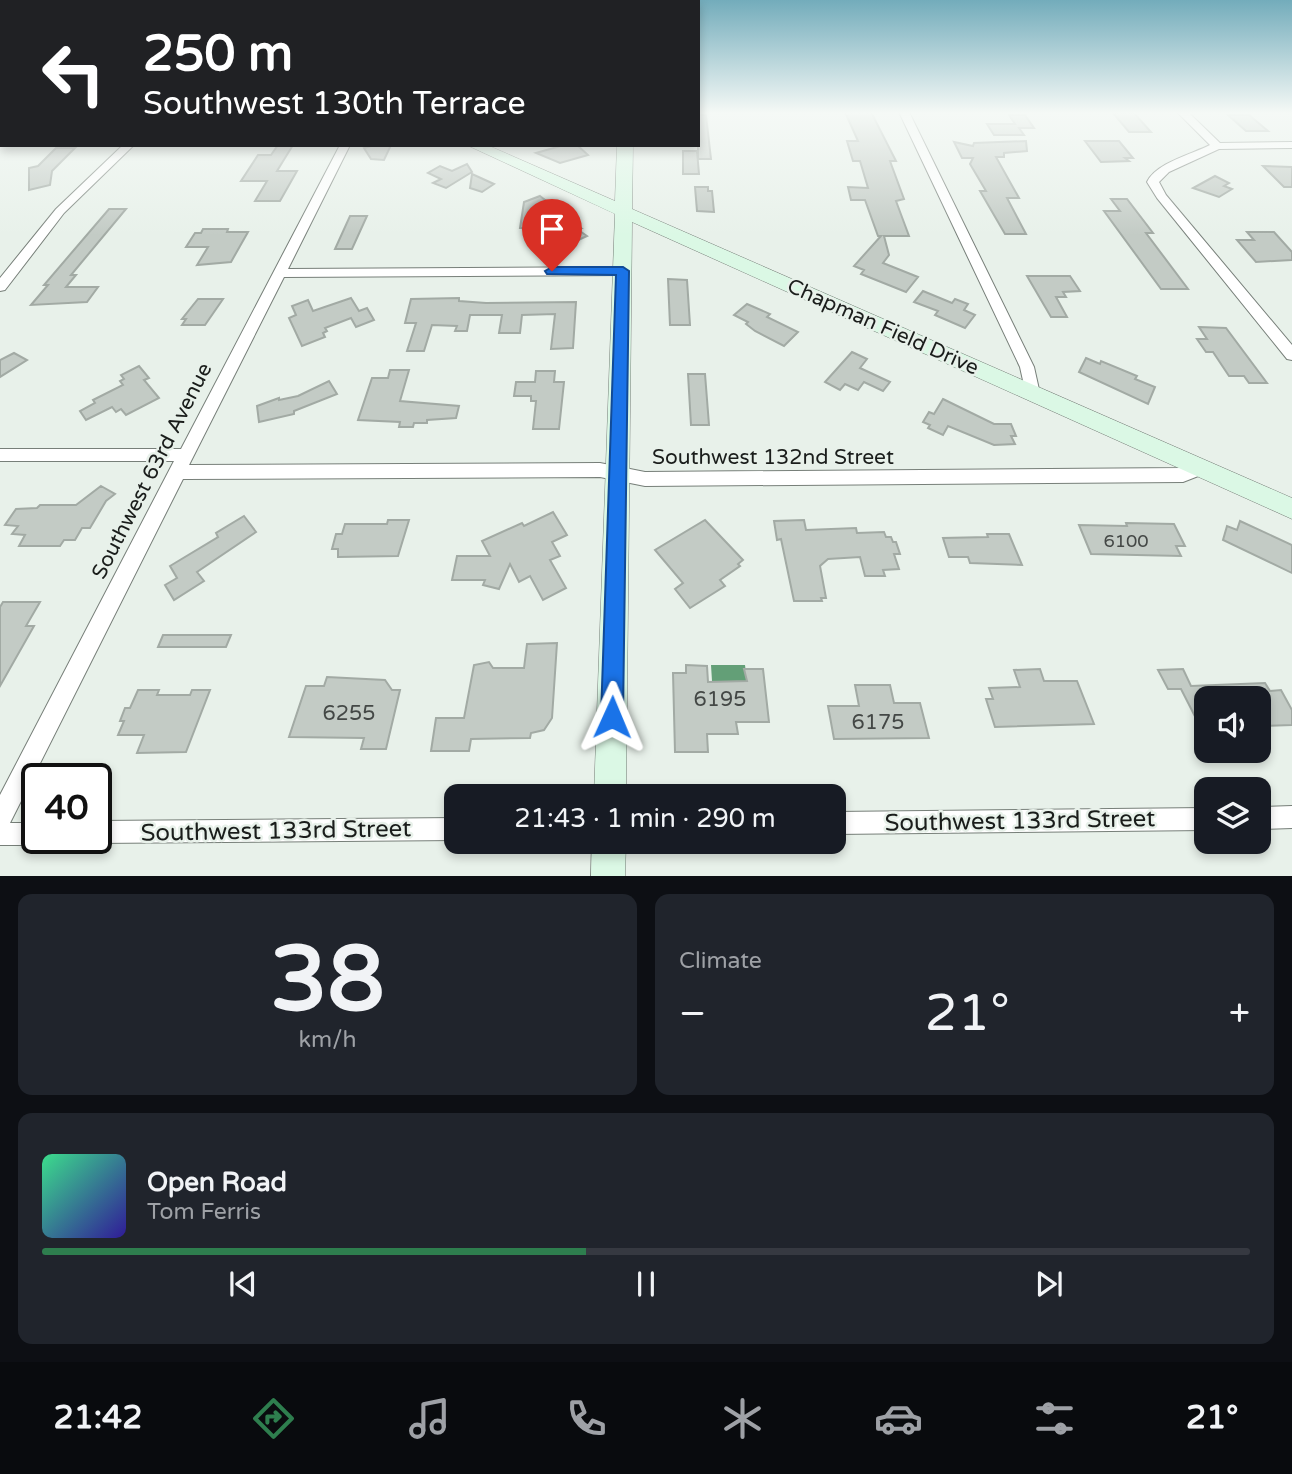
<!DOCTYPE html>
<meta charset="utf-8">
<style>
:root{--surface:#171b24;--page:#20242c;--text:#f1f3f6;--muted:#9ea1a6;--line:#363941;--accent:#2e7e4e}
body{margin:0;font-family:"Varela Round",sans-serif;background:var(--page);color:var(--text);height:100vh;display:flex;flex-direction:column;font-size:26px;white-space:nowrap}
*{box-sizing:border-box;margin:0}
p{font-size:23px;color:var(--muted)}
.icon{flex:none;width:38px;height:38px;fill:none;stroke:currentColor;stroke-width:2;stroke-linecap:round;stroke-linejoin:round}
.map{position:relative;height:876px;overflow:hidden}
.details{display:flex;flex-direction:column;gap:18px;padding:18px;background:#0d0f14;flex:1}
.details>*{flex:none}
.top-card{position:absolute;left:0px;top:0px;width:700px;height:147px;box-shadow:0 4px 10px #0003;background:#202124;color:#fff;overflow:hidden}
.tools{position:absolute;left:1194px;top:686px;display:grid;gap:14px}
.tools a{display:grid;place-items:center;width:77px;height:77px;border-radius:14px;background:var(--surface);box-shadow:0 4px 10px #0003;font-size:35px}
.speed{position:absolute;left:21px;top:763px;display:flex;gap:14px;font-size:35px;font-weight:700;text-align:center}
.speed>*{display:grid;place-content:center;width:91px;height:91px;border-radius:50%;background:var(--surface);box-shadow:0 4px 10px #0003;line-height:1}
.speed .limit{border:4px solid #111;border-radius:10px;background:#fff;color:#111}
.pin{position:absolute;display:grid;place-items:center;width:60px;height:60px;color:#fff;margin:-72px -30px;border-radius:50% 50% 50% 0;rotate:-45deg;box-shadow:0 0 7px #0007}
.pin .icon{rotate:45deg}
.me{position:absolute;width:77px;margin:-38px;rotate:1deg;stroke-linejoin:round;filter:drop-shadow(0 0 5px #0008)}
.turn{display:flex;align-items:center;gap:24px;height:147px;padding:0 28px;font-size:32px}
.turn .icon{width:91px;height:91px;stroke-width:2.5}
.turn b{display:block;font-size:49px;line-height:60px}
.big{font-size:52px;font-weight:600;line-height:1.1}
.details .card{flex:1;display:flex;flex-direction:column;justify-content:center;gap:10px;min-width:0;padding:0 24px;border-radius:14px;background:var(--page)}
.details .dial{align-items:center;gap:0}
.dial b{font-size:91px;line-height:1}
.song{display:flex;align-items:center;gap:21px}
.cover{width:84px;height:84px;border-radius:10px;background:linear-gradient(135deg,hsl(150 70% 55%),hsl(250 70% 35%))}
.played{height:7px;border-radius:4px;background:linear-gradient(90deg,var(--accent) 45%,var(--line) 45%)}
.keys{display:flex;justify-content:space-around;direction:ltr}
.heat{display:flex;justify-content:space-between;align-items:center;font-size:38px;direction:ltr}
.details .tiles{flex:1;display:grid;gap:18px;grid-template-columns:1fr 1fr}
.card:last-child{grid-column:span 2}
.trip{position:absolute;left:444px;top:784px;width:402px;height:70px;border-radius:14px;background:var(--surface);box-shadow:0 4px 10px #0003;font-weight:600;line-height:70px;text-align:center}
.menu{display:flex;height:112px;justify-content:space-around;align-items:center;background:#090b0e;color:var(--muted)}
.menu .icon{width:49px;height:49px}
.menu .selected{color:var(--accent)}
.menu b{font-size:32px;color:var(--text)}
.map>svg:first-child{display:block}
.water{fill:#639f77}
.building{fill:#c3cbc5;stroke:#a2aaa4;stroke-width:2}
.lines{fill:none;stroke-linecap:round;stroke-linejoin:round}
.street-casing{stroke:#777f79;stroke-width:2}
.secondary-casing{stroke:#777f79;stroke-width:1}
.street{fill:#fff;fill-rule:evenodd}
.secondary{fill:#dbf8e5;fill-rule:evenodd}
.route{fill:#1a73e8;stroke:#114b97;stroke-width:2}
.labels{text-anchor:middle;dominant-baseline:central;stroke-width:5;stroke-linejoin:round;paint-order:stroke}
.number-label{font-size:18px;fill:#444846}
.street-label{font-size:21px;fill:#1a1d1b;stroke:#e8f1ea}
.near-number-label{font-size:21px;fill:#444846}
.near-street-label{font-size:24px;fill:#1a1d1b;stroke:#e8f1ea}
</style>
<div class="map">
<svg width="1292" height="876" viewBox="0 0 1292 876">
<rect width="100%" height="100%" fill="#e8f1ea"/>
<path class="water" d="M711 665H745L747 681H712Z"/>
<g class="building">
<path d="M845 112H871L896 161H890L904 199 896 201 909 236H884L889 255 883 263 918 277 906 292 861 274 864 270 854 266 881 236H878L865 200H851L848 187 868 188 860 161H853L847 141H858Z"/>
<path d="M1113 113H1134L1151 132H1129Z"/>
<path d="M698 115H706L711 159H698Z"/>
<path d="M1009 115H1025L1034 128H1019L1024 135H994L987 124H1015Z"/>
<path d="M1228 115H1249L1268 131H1246Z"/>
<path d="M1026 141 1027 151 1004 153V157H996L1019 198H1007L1026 234H1005L980 191H986L970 164 973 158H962L954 142 973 146 974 143Z"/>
<path d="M1085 141H1119L1133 158H1125L1129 161 1101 162Z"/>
<path d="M278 145H293L277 171H297L280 201H255L267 181H241L258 155H271Z"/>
<path d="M375 145H391L384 160 371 159 364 148Z"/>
<path d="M564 145H577L588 155 560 163 536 153Z"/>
<path d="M56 148H75L52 171 50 185 29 190V168L38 166Z"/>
<path d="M683 151H697L699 174H683Z"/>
<path d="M467 164 472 172 446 188 433 183 441 179 428 173 440 166 452 171Z"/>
<path d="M1263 166 1292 167V187H1284Z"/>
<path d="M472 174 494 184 482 192 470 188Z"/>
<path d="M1215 176 1229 183 1224 186 1232 189 1219 197 1193 188Z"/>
<path d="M695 187H708V191H712L714 212 697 211Z"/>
<path d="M540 196 581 228H520L524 202Z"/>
<path d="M1111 199H1127L1153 233H1146L1188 289H1161L1104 211H1120Z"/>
<path d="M109 209H126L71 275H76L66 287H98L87 302 31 305 48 285H44Z"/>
<path d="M350 216H367L352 249H335Z"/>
<path d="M203 229H228L227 232H248L231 262 197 265 208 247H186L195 233H201Z"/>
<path d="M577 229 587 236 550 253 540 245Z"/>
<path d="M1247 232H1274L1292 252V260L1256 262 1237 240H1254Z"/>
<path d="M1027 276H1070L1080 291 1063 292 1066 297H1056L1067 317H1051Z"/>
<path d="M668 279 687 280 690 325H670Z"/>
<path d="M923 291 952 303 955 299 968 304 964 310 975 315 965 328 935 315 938 311 914 302Z"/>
<path d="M351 298 359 311 367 308 374 320 356 327 351 318 325 328 327 331 323 333 325 337 302 346 289 318 296 315 292 306 308 300 313 311Z"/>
<path d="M459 298V301L486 303 576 302 573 348 551 349 555 314 522 315 520 333H499L502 315H470L467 331H455L457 326 432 325 424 351H407L416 323H405L411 299Z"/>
<path d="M198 299H223L205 325H182L186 319H182Z"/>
<path d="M747 304 770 314 767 317 798 332 784 346 755 331 746 324 748 322 734 315Z"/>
<path d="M1199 327 1226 328 1267 383H1249L1244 376H1229L1213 352H1206L1197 339H1207Z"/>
<path d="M852 352 867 359 860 368 890 382 883 391 864 382 858 390 845 384 840 390 825 382Z"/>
<path d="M14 353 27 360 0 377V360Z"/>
<path d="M1086 358 1100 364 1101 361 1137 376 1135 379 1155 387 1148 404 1079 372Z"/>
<path d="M139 366 149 378 144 380 159 398 126 415 121 409 116 412 112 407 86 420 80 411 95 403 93 400 123 385 120 381 124 379 121 375Z"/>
<path d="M390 370H409L400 401 459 406 456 418 427 420V423H414L413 427H399L400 422 358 420 372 378H388Z"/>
<path d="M536 371H555L554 382H564L559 429H533L536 401H531V396H514L516 382H535Z"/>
<path d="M688 374H705L709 425H691Z"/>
<path d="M329 381 337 394 294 411V414L259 422 257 406 279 398V400L298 396Z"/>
<path d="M943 399 994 424H1011L1016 436H1011L1015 444 994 445 948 426 943 435 928 428 930 425 923 422 929 412 934 414Z"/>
<path d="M101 486 115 494 106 501 90 528H82L75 540H64L60 546H19L25 535 12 534 18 526 5 525 16 509 37 508 40 505H76Z"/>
<path d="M553 512 567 535 552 542 560 556 550 560 566 588 543 600 530 576 519 582 510 564 499 589 483 585 485 580H452L457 556H490L482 541 522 523 524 526Z"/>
<path d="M244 516 256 532 197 572 204 581 174 600 165 585 177 578 170 566 218 537 216 533Z"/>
<path d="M388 520H409L398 556 338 557V549H332L336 534H342L345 524H387Z"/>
<path d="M705 520 743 560 738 564 740 566 720 580 725 586 690 608 675 589 683 583 655 550Z"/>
<path d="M804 520 806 530 856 528 857 533 884 532 886 537H891L893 542H896L900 554H894L899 569 883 570 885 576H865L860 557 828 559 820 566 826 598H821L822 601H794L781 539 777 540 774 521Z"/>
<path d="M1240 521 1292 545V573L1223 540 1227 526 1237 530Z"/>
<path d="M1126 523 1174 524 1185 546H1176L1181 556 1091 554 1079 525 1127 526Z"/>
<path d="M987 534H1009L1022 565 970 563 968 557H949L943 538 988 537Z"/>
<path d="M3 602H40L26 626H34L0 686V607Z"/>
<path d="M163 635H231L226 647H158Z"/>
<path d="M557 643 552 718 544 730 531 733 530 738 471 739 469 751H431L436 718H464L474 665 489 662 493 668H524L527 644Z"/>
<path d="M686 665 707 666 708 682 747 681 744 669H763L769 722H736L738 734H707L708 752H675L673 673H686Z"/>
<path d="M1040 669 1044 681H1077L1094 724 995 727 986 699H993L989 688 1020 687 1014 670Z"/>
<path d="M1183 669 1191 686 1265 683 1270 691 1281 690 1292 710V725L1264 726 1258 715V698H1206V738L1181 689H1168L1158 670Z"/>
<path d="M327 677 385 680 392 690H400L386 749H361L364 738 289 737 306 686H324Z"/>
<path d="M855 685H890L894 703H920L929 738 834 739 828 706H859Z"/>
<path d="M138 690H159L157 695H190L192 690H210L186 752 137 753 144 735H118L124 721H120L125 708H130Z"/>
</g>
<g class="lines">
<defs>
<g id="street">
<path d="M899 112H909L1034 367 1040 394 1038 398H1028L1026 394 1020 367Z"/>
<path d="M1177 112H1188L1220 143 1292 142V148L1219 149 1169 172 1159 182 1166 195 1292 345V360L1287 359 1157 198 1147 182C1156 163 1192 154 1210 145Z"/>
<path d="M123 145H134L64 213 5 290 0 291V278L56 209Z"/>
<path d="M340 145H350L288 269 623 267 629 271 623 275 284 277 189 465 600 463 645 472 1182 468 1200 461 1206 463 1208 468 1206 473 1183 482 645 486 600 477 183 479 10 823H37V838H47L45 842 37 845H0V795L174 461H0V449H181Z"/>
<path d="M1292 806V828L1258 829V807Z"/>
<path d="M1206 808V830L835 834V812Z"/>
<path d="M457 818V840L96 843 87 838H96V821Z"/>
</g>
<g id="secondary">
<path d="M467 145H487L615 201 617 145H633L632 209 1292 498V519L632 222 626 796H594L615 214Z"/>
<path d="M592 842H626L625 876H591Z"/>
</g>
</defs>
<use href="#street" class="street-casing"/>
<use href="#secondary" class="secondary-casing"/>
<use href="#street" class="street"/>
<use href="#secondary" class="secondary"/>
</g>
<linearGradient id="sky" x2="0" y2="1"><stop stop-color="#73acbb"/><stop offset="0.48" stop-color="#f5f9f6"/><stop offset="1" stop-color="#f5f9f6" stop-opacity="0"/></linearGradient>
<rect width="1292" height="235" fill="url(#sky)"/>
<path class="route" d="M552 267H623L629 271 623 717 619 725 612 728 605 725 601 717 616 275 547 274 545 271Z"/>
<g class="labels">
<g class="number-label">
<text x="1126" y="541">6100</text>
</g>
<g class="street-label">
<text transform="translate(883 327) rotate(24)">Chapman Field Drive</text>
<text x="773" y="457">Southwest 132nd Street</text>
<text transform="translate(152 471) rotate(-63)">Southwest 63rd Avenue</text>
</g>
<g class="near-number-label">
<text x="720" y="699">6195</text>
<text x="349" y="713">6255</text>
<text x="878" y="722">6175</text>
</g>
<g class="near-street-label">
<text transform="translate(1020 821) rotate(-1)">Southwest 133rd Street</text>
<text transform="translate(276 831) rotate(-1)">Southwest 133rd Street</text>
</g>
</g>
</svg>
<div class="tools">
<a><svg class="icon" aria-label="sound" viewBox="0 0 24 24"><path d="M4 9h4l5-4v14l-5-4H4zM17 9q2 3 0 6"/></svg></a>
<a><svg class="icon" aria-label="layers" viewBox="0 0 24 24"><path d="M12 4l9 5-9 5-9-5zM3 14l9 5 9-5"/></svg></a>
</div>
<div class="speed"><div class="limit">40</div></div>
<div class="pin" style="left:552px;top:271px;background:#d93025"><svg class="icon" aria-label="arrive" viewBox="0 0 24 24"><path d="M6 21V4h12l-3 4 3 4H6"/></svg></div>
<svg class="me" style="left:612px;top:717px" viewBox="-20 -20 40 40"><path d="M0-17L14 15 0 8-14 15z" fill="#1a73e8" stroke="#fff" stroke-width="4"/></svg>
<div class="trip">21:43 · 1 min · 290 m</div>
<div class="top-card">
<div class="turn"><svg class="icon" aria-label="left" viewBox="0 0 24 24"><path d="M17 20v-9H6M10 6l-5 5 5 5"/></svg><div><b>250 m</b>Southwest 130th Terrace</div></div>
</div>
</div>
<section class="details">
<div class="tiles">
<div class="card dial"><b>38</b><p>km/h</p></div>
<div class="card"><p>Climate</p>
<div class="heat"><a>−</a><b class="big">21°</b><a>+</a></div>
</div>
<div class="card">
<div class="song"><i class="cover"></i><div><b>Open Road</b><p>Tom Ferris</p></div></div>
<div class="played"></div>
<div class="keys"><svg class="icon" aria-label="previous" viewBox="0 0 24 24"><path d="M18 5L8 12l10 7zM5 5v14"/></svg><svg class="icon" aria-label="pause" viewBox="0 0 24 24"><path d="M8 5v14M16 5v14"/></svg><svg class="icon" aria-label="next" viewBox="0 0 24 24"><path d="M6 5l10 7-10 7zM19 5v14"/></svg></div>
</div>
</div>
</section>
<nav class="menu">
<b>21:42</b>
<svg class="icon selected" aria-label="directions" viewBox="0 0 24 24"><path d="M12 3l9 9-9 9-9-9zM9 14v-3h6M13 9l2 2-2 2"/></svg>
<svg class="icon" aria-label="music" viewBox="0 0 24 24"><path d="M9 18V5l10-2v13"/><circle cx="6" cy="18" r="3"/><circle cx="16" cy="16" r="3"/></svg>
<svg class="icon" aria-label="phone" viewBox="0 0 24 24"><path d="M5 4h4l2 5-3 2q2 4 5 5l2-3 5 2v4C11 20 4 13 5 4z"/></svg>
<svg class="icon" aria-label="climate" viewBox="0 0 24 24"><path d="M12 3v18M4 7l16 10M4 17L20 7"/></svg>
<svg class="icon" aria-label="car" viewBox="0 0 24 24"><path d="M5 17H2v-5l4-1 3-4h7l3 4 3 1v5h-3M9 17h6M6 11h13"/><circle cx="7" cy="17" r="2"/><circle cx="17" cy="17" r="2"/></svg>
<svg class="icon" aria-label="filters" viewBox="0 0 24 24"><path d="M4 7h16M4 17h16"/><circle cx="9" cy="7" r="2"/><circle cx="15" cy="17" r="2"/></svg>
<b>21°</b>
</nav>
